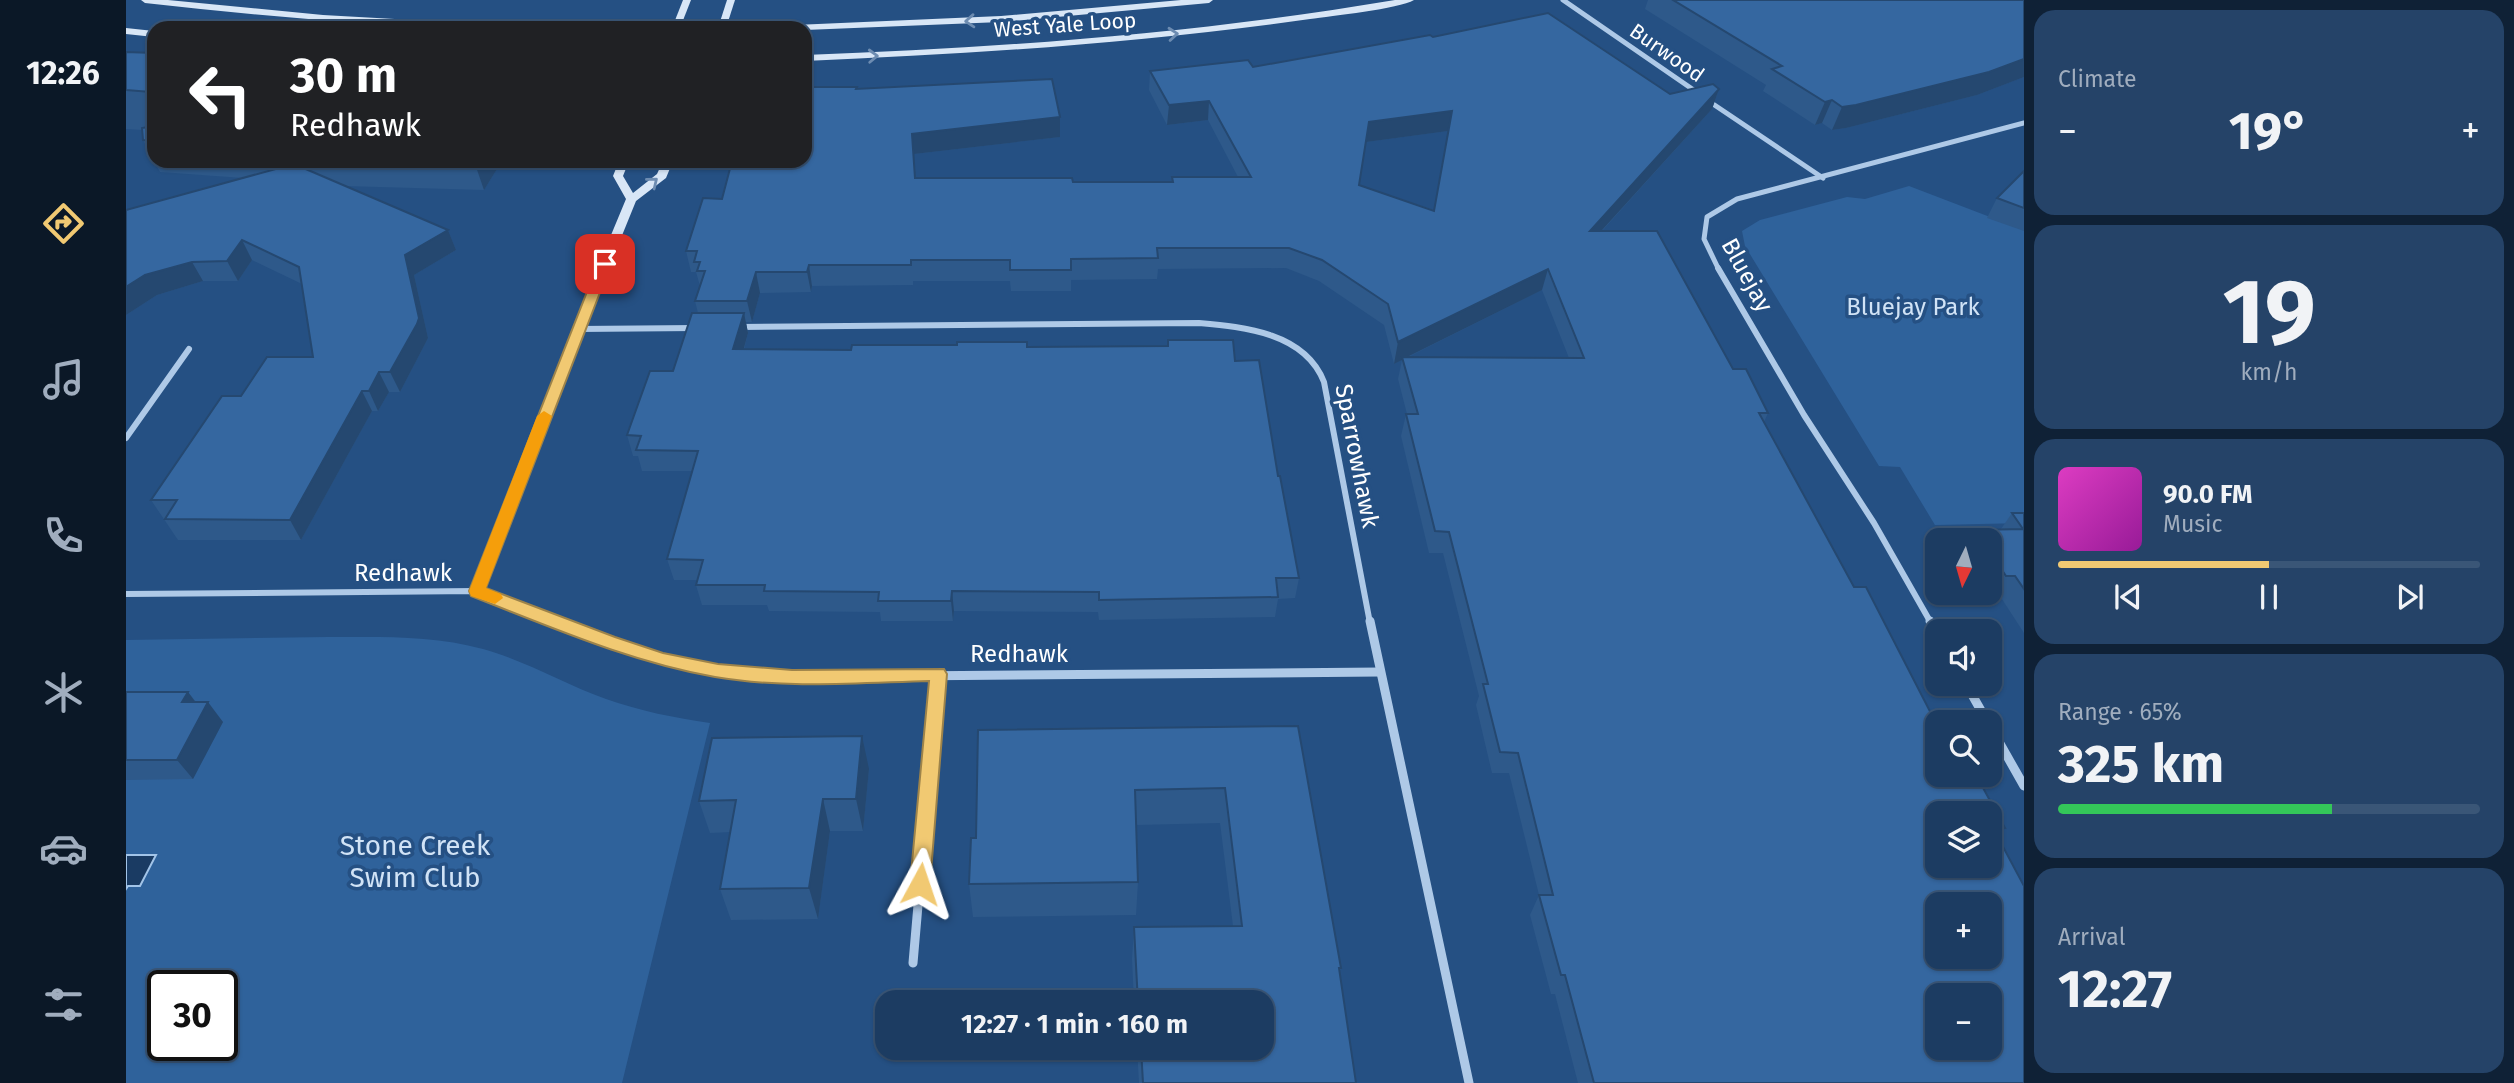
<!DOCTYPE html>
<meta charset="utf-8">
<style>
:root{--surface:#1c3c62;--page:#254368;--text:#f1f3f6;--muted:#a0adbe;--line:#3a5677;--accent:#f1c972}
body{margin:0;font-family:"Fira Sans",sans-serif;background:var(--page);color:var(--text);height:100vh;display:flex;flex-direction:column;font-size:26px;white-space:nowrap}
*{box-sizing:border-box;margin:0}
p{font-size:23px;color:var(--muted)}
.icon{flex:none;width:38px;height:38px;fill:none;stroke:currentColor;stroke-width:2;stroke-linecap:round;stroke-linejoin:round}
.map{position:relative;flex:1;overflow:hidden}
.details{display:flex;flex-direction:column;gap:10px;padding:10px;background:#0f2136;width:490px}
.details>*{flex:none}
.guide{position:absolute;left:21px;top:21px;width:665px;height:147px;border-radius:21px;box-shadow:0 2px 5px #0004,0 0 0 2px var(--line);background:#202124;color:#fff;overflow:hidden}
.needle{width:46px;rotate:185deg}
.tools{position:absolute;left:1799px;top:528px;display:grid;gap:14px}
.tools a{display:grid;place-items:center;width:77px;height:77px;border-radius:14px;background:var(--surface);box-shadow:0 2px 5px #0004,0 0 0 2px var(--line);font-size:35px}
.speed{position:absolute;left:21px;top:970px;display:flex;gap:14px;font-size:35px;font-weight:700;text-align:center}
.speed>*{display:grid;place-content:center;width:91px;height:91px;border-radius:50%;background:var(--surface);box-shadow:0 2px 5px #0004,0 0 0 2px var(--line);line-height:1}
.speed .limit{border:4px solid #111;border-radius:10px;background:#fff;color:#111}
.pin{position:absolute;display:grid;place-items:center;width:60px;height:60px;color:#fff;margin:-30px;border-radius:14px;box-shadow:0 4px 10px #0006}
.me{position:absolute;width:77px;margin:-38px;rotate:5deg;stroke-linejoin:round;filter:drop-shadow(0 0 5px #0008)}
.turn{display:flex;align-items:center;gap:24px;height:147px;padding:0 28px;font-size:32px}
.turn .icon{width:91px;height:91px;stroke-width:2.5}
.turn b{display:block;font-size:49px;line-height:60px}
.big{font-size:52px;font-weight:700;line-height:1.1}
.details .widget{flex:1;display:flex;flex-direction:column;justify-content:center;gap:10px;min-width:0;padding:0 24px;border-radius:21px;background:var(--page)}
.details .dial{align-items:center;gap:0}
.dial b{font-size:91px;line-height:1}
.song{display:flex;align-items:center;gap:21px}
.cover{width:84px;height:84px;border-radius:10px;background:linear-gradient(135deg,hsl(310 70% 55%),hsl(300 70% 35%))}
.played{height:7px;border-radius:4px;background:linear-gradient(90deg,var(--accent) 50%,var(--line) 50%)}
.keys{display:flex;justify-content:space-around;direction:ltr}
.heat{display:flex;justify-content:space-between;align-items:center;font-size:38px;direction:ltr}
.charge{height:10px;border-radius:5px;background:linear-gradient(90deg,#34c759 65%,var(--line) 0)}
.trip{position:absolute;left:749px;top:990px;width:399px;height:70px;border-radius:21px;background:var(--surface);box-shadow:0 2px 5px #0004,0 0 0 2px var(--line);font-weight:700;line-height:70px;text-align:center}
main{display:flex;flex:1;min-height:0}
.menu{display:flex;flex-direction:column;width:126px;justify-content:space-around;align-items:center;background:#0b1827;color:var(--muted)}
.menu .icon{width:49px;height:49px}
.menu .active{color:var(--accent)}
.menu b{font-size:32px;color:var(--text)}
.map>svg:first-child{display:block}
.green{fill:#2f629b;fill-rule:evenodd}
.water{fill:#1a3b63;stroke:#a2c4e8;stroke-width:2}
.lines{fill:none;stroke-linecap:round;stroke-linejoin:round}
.street-far2{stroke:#aec9e7;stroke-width:5}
.street-far1{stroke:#aec9e7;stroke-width:6}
.street{stroke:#aec9e7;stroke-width:9}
.secondary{fill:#d8e6f6;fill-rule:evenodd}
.wall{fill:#2e598a;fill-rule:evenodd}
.shaded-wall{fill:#254870}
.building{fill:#3567a0;stroke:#254870;stroke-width:2;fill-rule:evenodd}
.oneway{stroke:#6d8cb1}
.route{fill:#f1c972;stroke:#9d834a;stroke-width:2}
.slow{fill:#f59e0b}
.labels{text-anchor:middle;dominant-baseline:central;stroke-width:7;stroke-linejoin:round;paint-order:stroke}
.far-street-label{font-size:21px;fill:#fff;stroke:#255083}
.street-label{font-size:24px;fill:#fff;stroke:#255083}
.park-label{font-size:24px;fill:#d1e3f6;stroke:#255083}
.near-park-label{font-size:28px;fill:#d1e3f6;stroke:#255083}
</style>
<main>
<nav class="menu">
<b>12:26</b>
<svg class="icon active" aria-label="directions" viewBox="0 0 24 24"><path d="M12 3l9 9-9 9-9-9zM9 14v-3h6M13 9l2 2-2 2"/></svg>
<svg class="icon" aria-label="music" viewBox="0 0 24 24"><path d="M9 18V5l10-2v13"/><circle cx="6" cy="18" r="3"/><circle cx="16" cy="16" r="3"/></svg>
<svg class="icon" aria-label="phone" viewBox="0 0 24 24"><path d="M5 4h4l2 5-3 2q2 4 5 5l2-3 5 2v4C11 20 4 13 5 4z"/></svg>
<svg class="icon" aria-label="climate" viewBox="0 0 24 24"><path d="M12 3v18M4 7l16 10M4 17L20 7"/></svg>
<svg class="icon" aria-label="car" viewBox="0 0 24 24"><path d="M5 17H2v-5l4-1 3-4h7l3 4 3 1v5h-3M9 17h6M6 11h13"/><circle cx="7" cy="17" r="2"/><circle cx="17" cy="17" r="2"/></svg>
<svg class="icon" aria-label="filters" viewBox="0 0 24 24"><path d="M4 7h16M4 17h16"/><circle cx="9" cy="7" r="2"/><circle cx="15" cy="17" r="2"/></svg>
</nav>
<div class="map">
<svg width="1898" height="1083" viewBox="0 0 1898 1083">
<rect width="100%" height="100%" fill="#255083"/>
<g class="green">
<path d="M1783 186 1898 230V523L1809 525 1774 467 1753 466 1619 246 1616 231 1634 220 1721 197 1739 199Z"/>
<path d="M203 637C255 637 306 635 357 649 400 661 438 684 480 699 514 711 549 718 584 723L496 1083H0V640ZM37 985H96V1045H37Z"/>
</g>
<path class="water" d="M0 855H30L14 886H2L0 889Z"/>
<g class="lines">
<g class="street-far2">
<path d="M1437 0 1572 93"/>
<path d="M1581 100 1697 178"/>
<path d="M1593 270 1578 239 1581 217 1611 199 1898 123"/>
</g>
<g class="street-far1">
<path d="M1592 268 1678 415 1748 523 1805 623"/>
<path d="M613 327 1073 323C1119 327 1179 333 1198 382L1244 623"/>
<path d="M452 329 570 328"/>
<path d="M0 438 63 349"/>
<path d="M0 594 351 591 433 623"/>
</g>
<g class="street">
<path d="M428 621 537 660 592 671 666 677 1254 672"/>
<path d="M1244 621 1343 1083"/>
<path d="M1804 621 1811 634"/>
<path d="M1840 684 1862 723"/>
<path d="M1864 726 1898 786"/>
<path d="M787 963 812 674"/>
</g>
<g class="secondary">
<path d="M15 0H42L197 15 376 25 380 28C260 28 139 16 19 3Z"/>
<path d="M557 0H565L554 28H546Z"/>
<path d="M601 0H609L600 28H592Z"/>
<path d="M1055 0H1087L1083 3 875 22 679 30V28H665L669 25 875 16Z"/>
<path d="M1269 0H1288C1273 9 1205 16 1184 19 1016 43 848 54 679 61V55C877 48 1073 33 1269 0Z"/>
<path d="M0 28 28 31V37L0 34Z"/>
<path d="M493 161H503L497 176 507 193 531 174 537 161H547L540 178 510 201 458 329 358 591 356 595H346L344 591 446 329 500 199 487 176Z"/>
</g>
</g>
<g class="wall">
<path d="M1522 0H1898V77L1851 95 1720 128 1706 130 1696 123 1689 125 1637 91 1640 85 1519 9Z"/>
<path d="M1307 37 1544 94 1593 89 1586 109 1476 231 1607 369 1642 413 1638 422 1811 775 1879 828 1871 837 1898 1083H1452L1429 994H1425L1404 915 1413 895 1383 773H1366L1350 705 1353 696 1317 553H1303L1275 436 1280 414H1281L1272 379 1276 360 1268 364 1258 325 1193 281 1160 268 1032 269 1031 279 945 280V291H885L884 281H787V285L686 286 685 292 634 293 626 322H620L622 333 618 350H725L1041 346 1042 340 1109 361 1152 476 1173 578 1169 598 1152 599 1149 617 973 620 972 612 828 611 827 621H755L754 612 643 611 641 605H576L570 585 571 580H548L541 559 566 471H516L512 456H507L501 435 547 371 572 313 569 301 574 286 570 272H565L560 251 596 199 731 89 934 137 788 154 790 178 947 182H1046V177H1112L1082 120 1041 125 1023 90 1024 71 1127 67ZM1322 131 1308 210 1233 185 1240 142ZM1416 290 1443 358H1280Z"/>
<path d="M0 52 28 53V161L17 140 16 130 0 129Z"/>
<path d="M28 161H376L358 190 218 186 322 230 330 250 288 275 302 338 299 344 274 392H263L252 411H246L175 540H52L25 500 115 396 187 357 176 284 126 260 112 281H77L31 295 0 315V210L117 178 34 172Z"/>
<path d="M1898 171V231L1861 218 1871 198Z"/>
<path d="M1886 513H1898V633L1874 596H1865L1863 593 1864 541H1841L1849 530 1875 529Z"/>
<path d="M0 692H62L70 702 97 722 67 779 0 780Z"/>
<path d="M1172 726 1215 968 1213 973 1230 1083H1013L1011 1048H1136V1003H1008L1006 959 1008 927 1107 926 1094 823 1011 825 1012 882 1010 915 847 917 843 884 850 838Z"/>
<path d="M743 769 737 831H704L692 919 605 920 594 889 605 832 584 833 573 801Z"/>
</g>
<g class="shaded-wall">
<path d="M1898 59V77L1851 95 1720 128 1706 130 1716 107Z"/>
<path d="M1593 89 1586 109 1457 251 1464 231Z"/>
<path d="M1706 100 1696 123 1689 125 1699 102Z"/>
<path d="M1083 101 1082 120 1041 125 1043 105Z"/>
<path d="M1326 111 1322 131 1240 142 1243 122Z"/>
<path d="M934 117V137L788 154 791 198 786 134Z"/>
<path d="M348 161H376L358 190Z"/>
<path d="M322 230 330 250 288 275 302 338 299 344 274 392 264 372 279 255Z"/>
<path d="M116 240 126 260 112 281 101 261Z"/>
<path d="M66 262 77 281 31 295 0 315V287L19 275Z"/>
<path d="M683 265 686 286 685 292 681 272Z"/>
<path d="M1422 269 1416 290 1277 359 1276 357V360L1268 364 1272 342Z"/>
<path d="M630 272 634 293 626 322 621 301Z"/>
<path d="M618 313 622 333 612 370 607 349Z"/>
<path d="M253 372 263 392 252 411 243 391Z"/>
<path d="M236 391 246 411 175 540 164 520Z"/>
<path d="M826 591 828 611 827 621 825 601Z"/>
<path d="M62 692 77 712 82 702 97 722 67 779 51 760 56 702Z"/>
<path d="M736 736 743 769 737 831 730 799Z"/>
<path d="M697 799 704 831 692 919 683 888Z"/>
</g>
<g class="building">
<path d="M1547 0H1898V59L1863 72 1730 105 1716 107 1706 100 1699 102 1646 69 1656 66Z"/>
<path d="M1422 13 1544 94 1587 84 1593 89 1464 231H1531L1607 369H1620L1642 413H1633L1728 587H1740L1811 725V775H1850L1879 828H1867L1898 886V1083H1468L1439 975H1435L1413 895H1427L1392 753 1374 752 1357 684H1362L1323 532 1309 531 1280 414H1292L1276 357 1458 358 1422 269 1272 342 1262 304 1196 260 1163 248H1031L1032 258 945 259V270H884V260H785V265H683L681 272H630L621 301H569L579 271H571L574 262H568L571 251H560L577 198 596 199 606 161H679V87H731L730 89 926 79 934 117 786 134 789 178H946L947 182H1047L1046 177H1125L1083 101 1043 105 1024 71 1122 60 1127 67 1304 35 1307 37ZM1326 111 1308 211 1233 185 1243 122ZM1811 814H1864V866H1811ZM1811 905H1864V957H1811ZM1811 996H1864V1048H1811Z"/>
<path d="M0 52 28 53V89L25 92 0 90Z"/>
<path d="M28 126V141L17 140 16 128Z"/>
<path d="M168 164 322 230 279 255 293 318 291 324 264 372H253L243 391H236L164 520 39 519 51 500H25L96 396H115L141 357H187L173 267 116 240 101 261 66 262 19 275 0 287V210Z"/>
<path d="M1898 171V208L1871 198Z"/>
<path d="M566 313H618L607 349 725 350 726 345H831V342H901V347L1042 346V340H1107L1109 361 1133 360 1152 476H1154L1173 578H1150L1152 597 973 600V592L826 591 825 601H752L753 592 638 591 639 585H570L577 560 541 559 572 451 510 450 515 436 501 435 524 371H547Z"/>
<path d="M1886 513H1898V589L1889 576H1880L1864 552V541H1856L1849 530 1897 529Z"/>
<path d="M0 692H62L56 702H82L51 760H0Z"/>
<path d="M1172 726 1215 968H1213L1230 1083H1017L1015 1048H1136V1003H1012L1008 927 1116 926 1099 788 1009 790 1012 882 843 884 845 838H850L852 730Z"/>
<path d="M736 736 730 799H697L683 888 594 889 610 800 573 801 586 738Z"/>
</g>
<defs><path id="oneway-chevron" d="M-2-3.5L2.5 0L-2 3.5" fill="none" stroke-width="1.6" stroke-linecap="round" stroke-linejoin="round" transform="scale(1.75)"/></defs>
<g class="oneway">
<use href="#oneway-chevron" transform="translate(844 21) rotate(176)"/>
<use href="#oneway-chevron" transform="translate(1047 34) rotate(-5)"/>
<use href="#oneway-chevron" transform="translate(747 56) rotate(-2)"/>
<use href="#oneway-chevron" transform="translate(527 182) rotate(-39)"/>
</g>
<path class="route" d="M479 260 485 264 360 588 489 637 537 653 592 664 666 670 818 669 821 674 804 884 801 890 794 893 787 890 784 884 803 681C732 683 659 689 589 677 504 662 425 627 345 596L343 591 472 264Z"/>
<path class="slow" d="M418 411 426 416 360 588 375 594 377 598 369 604 345 596 343 591 411 416Z"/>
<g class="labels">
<g class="far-street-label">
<text transform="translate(939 25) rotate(-4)">West Yale Loop</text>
<text transform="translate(1541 53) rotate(35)">Burwood</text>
</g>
<g class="street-label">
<text transform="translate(1621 275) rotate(61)">Bluejay</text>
<text transform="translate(1231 456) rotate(79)">Sparrowhawk</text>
<text x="277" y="573">Redhawk</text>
<text x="893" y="654">Redhawk</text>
</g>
<g class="park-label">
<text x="1787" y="307">Bluejay Park</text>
</g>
<g class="near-park-label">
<text x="289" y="845">Stone Creek<tspan x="289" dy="32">Swim Club</tspan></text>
</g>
</g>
</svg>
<div class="tools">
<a><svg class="needle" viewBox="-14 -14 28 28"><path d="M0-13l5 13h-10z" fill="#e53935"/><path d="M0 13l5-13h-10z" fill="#a0adbe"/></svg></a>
<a><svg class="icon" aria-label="sound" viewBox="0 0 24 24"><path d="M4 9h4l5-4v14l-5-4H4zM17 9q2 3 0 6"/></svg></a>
<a><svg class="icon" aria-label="search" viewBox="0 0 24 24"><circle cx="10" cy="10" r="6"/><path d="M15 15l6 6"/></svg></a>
<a><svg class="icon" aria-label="layers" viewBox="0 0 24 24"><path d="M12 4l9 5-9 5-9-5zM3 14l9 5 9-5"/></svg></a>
<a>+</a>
<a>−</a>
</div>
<div class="speed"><div class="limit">30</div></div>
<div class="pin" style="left:479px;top:264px;background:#d93025"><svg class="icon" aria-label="arrive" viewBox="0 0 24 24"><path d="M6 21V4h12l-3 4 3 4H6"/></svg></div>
<svg class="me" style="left:794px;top:884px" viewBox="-20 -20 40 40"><path d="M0-17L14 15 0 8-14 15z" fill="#f1c972" stroke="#fff" stroke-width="4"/></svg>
<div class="trip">12:27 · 1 min · 160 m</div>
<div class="guide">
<div class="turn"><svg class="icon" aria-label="left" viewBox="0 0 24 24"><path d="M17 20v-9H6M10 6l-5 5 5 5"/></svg><div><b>30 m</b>Redhawk</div></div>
</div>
</div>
<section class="details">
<div class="widget"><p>Climate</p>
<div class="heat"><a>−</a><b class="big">19°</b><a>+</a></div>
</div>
<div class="widget dial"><b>19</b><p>km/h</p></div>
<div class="widget">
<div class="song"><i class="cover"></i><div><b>90.0 FM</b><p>Music</p></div></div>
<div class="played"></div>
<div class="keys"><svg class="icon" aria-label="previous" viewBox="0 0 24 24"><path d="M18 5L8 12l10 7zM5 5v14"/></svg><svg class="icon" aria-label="pause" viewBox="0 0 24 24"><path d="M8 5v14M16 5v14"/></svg><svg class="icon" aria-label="next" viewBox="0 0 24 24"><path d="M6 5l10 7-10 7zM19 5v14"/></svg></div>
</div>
<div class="widget"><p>Range · 65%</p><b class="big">325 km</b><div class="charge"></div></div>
<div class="widget"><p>Arrival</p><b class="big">12:27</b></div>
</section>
</main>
